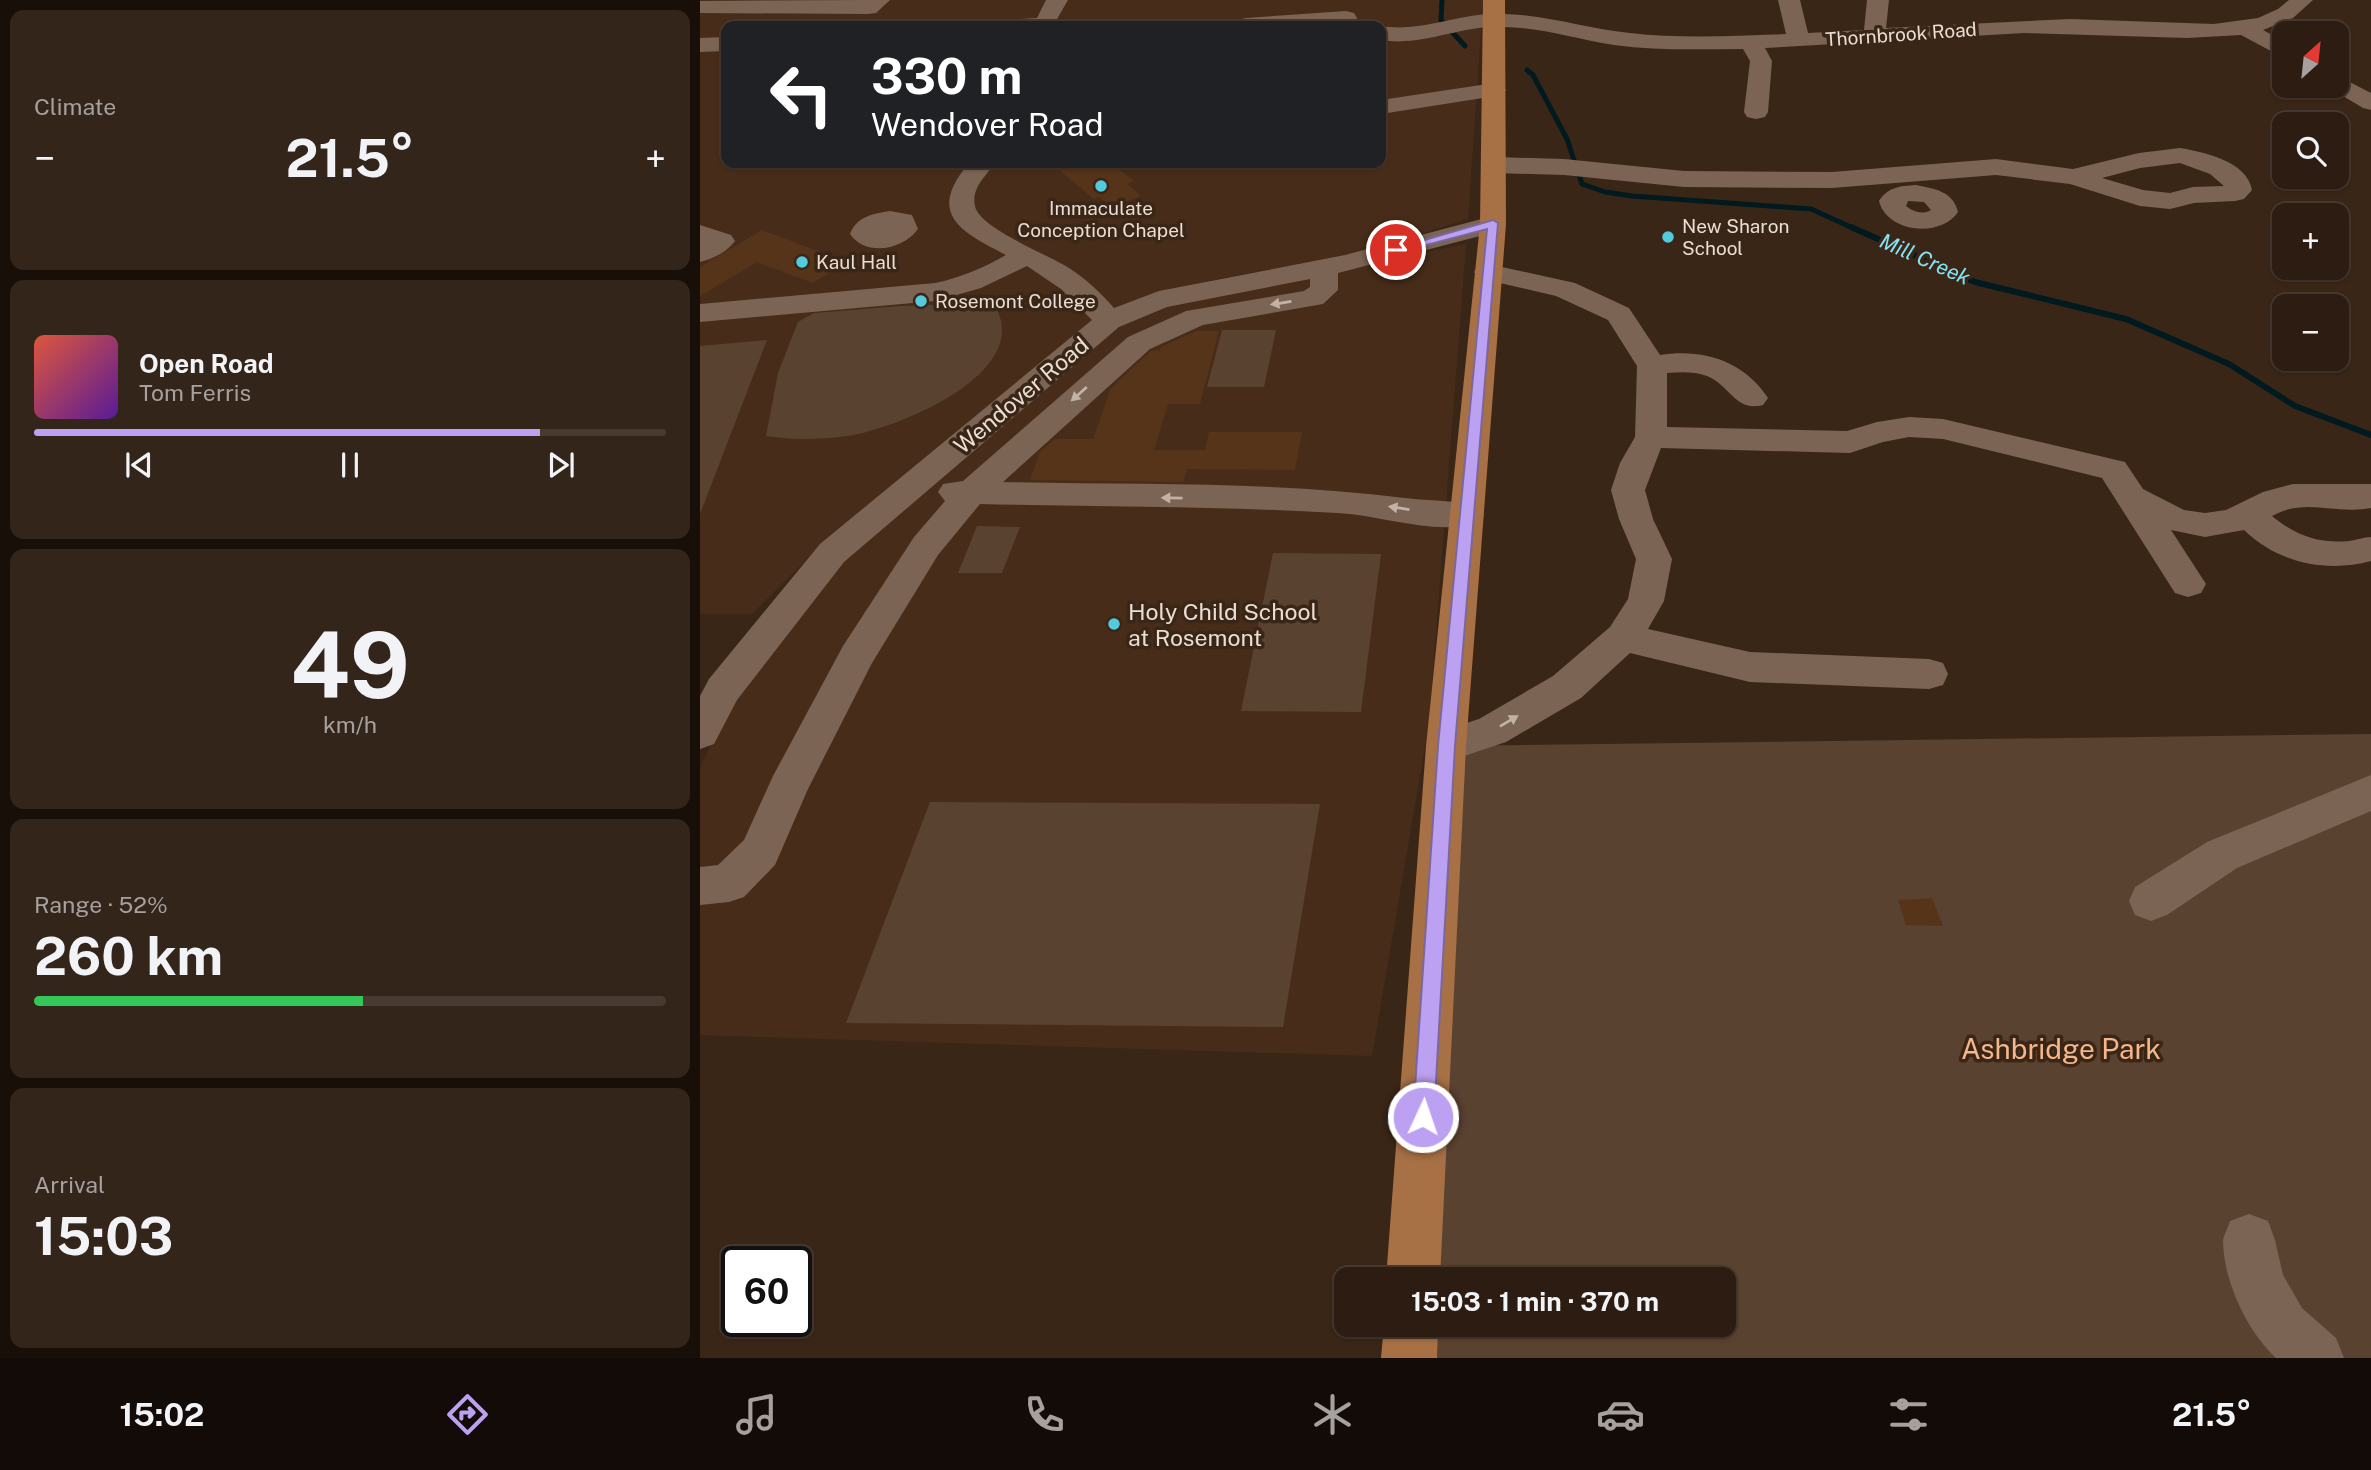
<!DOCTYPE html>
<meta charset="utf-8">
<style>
:root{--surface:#2c1c11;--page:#34251a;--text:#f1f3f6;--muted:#a6a19f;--line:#483a31;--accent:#bca0f2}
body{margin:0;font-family:"Public Sans",sans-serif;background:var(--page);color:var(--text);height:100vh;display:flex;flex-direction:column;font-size:26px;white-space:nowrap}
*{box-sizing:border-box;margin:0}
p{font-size:23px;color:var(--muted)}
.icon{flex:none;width:38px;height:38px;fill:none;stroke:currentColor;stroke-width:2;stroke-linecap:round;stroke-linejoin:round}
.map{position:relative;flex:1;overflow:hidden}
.details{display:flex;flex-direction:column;gap:10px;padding:10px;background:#180f09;width:700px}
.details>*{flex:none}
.hud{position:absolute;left:21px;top:21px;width:665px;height:147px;border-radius:14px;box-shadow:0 2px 5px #0004,0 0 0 2px var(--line);background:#202124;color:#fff;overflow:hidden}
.needle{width:46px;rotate:27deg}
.tools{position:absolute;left:1572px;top:21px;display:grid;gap:14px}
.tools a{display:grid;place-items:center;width:77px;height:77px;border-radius:14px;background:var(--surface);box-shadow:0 2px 5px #0004,0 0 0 2px var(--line);font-size:35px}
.speed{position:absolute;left:21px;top:1246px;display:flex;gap:14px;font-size:35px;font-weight:700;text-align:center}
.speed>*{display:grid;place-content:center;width:91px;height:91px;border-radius:50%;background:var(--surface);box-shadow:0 2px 5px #0004,0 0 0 2px var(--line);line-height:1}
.speed .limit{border:4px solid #111;border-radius:10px;background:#fff;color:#111}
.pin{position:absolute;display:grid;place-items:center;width:60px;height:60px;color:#fff;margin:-30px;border:4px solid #fff;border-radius:50%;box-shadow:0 2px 7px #0007}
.me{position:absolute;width:77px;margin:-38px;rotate:3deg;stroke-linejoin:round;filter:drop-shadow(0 0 5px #0008)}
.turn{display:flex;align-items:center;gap:24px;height:147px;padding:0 35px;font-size:32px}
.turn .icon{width:91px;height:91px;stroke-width:2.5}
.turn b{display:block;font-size:49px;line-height:60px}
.big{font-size:52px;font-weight:700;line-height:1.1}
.details .widget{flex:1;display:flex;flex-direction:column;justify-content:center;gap:10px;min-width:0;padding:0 24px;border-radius:14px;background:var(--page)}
.details .dial{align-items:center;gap:0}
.dial b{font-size:91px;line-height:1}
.song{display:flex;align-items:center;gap:21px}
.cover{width:84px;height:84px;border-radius:10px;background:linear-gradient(135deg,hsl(10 70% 55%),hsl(270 70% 35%))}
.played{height:7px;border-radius:4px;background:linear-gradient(90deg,var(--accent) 80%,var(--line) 80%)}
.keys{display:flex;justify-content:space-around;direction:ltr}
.heat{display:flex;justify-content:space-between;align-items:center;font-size:38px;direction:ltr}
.charge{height:10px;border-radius:5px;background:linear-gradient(90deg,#34c759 52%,var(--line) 0)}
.trip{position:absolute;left:634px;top:1267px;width:402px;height:70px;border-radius:14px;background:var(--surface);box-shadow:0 2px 5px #0004,0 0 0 2px var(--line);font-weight:700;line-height:70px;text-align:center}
.dock{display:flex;height:112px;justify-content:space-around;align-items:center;background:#120b07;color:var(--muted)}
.dock .icon{width:49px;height:49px}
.dock .selected{color:var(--accent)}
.dock b{font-size:32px;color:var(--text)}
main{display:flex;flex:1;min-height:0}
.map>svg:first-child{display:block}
.built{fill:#472d19;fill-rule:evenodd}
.green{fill:#5a4231}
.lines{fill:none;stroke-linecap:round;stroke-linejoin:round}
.stream-far1{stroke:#001a1f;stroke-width:5}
.stream{stroke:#001a1f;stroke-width:6}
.building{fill:#56341a}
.minor{fill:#7b6453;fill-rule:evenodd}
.major{fill:#a77045;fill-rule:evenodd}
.oneway{fill:#c3b3a6}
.route{fill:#bca0f2;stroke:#7a689d;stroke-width:2}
.poi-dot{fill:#54cade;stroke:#3a2617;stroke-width:2.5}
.labels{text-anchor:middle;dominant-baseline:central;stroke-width:7;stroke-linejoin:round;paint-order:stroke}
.far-street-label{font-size:19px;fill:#eaddd3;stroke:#3a2617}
.far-poi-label{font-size:19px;fill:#eaddd3;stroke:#3a2617;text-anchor:start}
.far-water-label{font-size:21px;font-style:italic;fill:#84e2f3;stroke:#3a2617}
.street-label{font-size:23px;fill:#eaddd3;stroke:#3a2617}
.poi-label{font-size:23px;fill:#eaddd3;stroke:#3a2617;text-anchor:start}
.near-park-label{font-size:28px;fill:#f4b68a;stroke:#3a2617}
</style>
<main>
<section class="details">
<div class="widget"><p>Climate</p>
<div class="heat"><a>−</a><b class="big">21.5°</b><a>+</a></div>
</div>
<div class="widget">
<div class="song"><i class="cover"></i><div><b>Open Road</b><p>Tom Ferris</p></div></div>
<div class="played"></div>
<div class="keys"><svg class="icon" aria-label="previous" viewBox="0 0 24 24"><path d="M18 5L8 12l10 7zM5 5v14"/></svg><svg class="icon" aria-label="pause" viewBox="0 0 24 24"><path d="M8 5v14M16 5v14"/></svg><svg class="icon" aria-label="next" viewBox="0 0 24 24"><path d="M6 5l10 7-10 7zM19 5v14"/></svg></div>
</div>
<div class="widget dial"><b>49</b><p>km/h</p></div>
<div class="widget"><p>Range · 52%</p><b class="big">260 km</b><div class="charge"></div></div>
<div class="widget"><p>Arrival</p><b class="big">15:03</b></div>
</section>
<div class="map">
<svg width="1671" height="1358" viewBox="0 0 1671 1358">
<rect width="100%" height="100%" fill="#3a2617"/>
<g class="built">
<path d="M0 0H783L768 219 662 252 517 279 464 293 118 548 52 614H0ZM26 26H681V163H26Z"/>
<path d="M766 244 729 723 672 1056 0 1035V767L38 691 146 558 391 345 428 322 468 306Z"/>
</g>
<g class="green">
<path d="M293 303C339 372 195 429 147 436 119 440 93 440 66 436L78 373 98 322 114 313 201 306Z"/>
<path d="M522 330H576L564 387H507Z"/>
<path d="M67 340 0 514V346Z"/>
<path d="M277 526 320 527 302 573H258Z"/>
<path d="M573 553 681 554 661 712 541 711Z"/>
<path d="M1671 734V1358H709L711 1325H1024V1279H713L746 746Z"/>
<path d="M230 802 620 804 583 1027 146 1023Z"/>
</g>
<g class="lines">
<g class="stream-far1">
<path d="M742 0 741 20 765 46"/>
<path d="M827 70 833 75 867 139 882 184 905 192 932 196 1111 209 1155 229"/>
</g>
<path class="stream" d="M1151 227 1275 282 1426 319 1529 364 1595 406 1671 435"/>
</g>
<g class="building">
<path d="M351 163H397L405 169 414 166 434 181 427 184 441 196 412 207 399 197 394 199Z"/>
<path d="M62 230 147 262 113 283 57 262 0 296V267Z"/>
<path d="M496 331H519L500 404H468L454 450H505L509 432H602L595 470 487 469 483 482 330 480 340 452 355 439H393L411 388 451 351 460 350 461 347Z"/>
<path d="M1232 898 1243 926 1206 925 1198 900Z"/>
</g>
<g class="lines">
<g class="minor">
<path d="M165 0H190L176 13 168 14 0 13V1Z"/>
<path d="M346 0H368L353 26H282L285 21 337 18Z"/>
<path d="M1078 0H1100L1108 33 1164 30 1167 0H1189L1186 28 1370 19 1514 24 1558 18 1578 9 1589 0H1613L1593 18 1563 30 1584 41V58L1541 35 1487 38 1324 33 1065 48 1072 61 1068 112 1065 117 1056 119 1047 117 1044 112 1050 61 1043 49C1000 49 957 51 914 45 874 39 845 28 803 27 761 25 723 47 681 40V26C723 33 761 12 803 14 848 15 886 29 930 33 981 39 1034 36 1086 34Z"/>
<path d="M646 11 654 13 657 18 654 23 621 26 535 25 538 20 546 18Z"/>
<path d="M26 37V51L0 52V38Z"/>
<path d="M1636 75 1671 93V110L1663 108 1628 87 1636 86Z"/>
<path d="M794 83 802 85 806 90 802 95 681 114V100Z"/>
<path d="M1480 148C1504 152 1547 161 1552 190L1544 199 1535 201 1494 203 1470 209 1440 206 1370 184 1296 175 1132 188 984 187 864 175 794 173 785 170 781 165 785 160 794 157 864 159 984 171 1132 172 1296 159 1373 169 1439 153ZM1480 163 1510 174 1524 186 1493 187 1470 193 1443 190 1402 178 1440 168Z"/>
<path d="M269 163H295C286 176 271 188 275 206 279 228 349 255 369 268 386 279 401 293 414 308L459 291 645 255 793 216 803 218 806 224 803 230 638 273V290L623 304 503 325 450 349 303 482C437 485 573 481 705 498 729 501 756 500 779 507L784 515 779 523C734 536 682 515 637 513 518 506 398 507 280 504L238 555 172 663 108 789 75 865 44 897 29 902 0 905V867L18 865 44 840 73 776 143 646 214 537 245 501 238 492 243 484 263 481 428 337 486 311 604 291 610 287V279L467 307 419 327 144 562 37 700 14 744 0 749V696L9 679 120 544 392 320 361 289 327 266 281 288 235 301 0 322V304L235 283C260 278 283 268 306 255 260 231 226 214 269 163Z"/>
<path d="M1216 185C1235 189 1253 191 1258 212 1241 238 1187 233 1179 201 1188 187 1200 186 1216 185ZM1208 201 1224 202 1231 210C1222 215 1214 212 1206 206Z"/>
<path d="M190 211 212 215 218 229C203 250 166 257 150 234 157 216 173 214 190 211Z"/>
<path d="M0 225 31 235 35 241C27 252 13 259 0 262Z"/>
<path d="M788 264 875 283 929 308 960 355C1003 348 1044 361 1068 398L1063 405C1035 412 1031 386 1007 376 994 371 980 372 967 373V427L1147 431 1177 422 1209 417 1243 419 1425 462 1443 489 1484 510 1505 513 1526 510 1563 492 1593 484H1671V508C1636 515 1605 497 1572 516 1595 535 1619 544 1649 541 1657 540 1664 537 1671 537V561C1626 573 1578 563 1544 530L1505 537 1471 530 1506 584 1501 593 1488 597 1475 593 1402 478 1243 439 1209 437 1183 442 1150 453 961 448 945 490 953 519 972 559 964 601 948 629 1050 652 1229 659 1243 663 1248 674 1243 685 1229 689 1050 682 930 653 881 698 806 742 746 762 732 758 726 746 732 734 779 719 853 676 910 627 928 599 936 559 919 519 911 490 920 463 935 437 937 366 908 320 856 296 778 278 774 272 778 266Z"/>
<path d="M1671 775V811L1537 868 1467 915 1451 921 1435 915 1429 901 1435 887 1507 842Z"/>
<path d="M1549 1214 1568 1221 1575 1240 1583 1275 1602 1308 1636 1338 1644 1358H1576C1547 1331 1524 1282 1523 1242 1523 1236 1528 1228 1530 1221Z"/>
</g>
<g class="major">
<path d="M783 0H805L806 224 766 746 740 1279H686L726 746 780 224Z"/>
<path d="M684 1325H738L737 1358H681Z"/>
</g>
</g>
<defs><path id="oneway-solid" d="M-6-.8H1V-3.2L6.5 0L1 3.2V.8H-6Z" transform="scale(1.75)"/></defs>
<g class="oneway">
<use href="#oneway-solid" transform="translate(581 303) rotate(171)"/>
<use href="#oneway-solid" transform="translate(379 394) rotate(138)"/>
<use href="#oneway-solid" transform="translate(472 498) rotate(-179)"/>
<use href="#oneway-solid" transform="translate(699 508) rotate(-171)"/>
<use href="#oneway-solid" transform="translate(809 721) rotate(-31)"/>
</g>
<path class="route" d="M793 220 798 223 755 746 734 1117 731 1125 723 1128 716 1125 713 1117 738 746 787 229 696 253 690 250Z"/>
<g class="poi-dot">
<circle cx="401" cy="186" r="7"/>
<circle cx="968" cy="237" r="7"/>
<circle cx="102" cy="262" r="7"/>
<circle cx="221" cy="301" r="7"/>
<circle cx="414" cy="624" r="7"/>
</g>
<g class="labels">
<g class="far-street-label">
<text transform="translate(1201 34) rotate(-4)">Thornbrook Road</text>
</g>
<g class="far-poi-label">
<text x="401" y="208" text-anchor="middle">Immaculate<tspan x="401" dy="22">Conception Chapel</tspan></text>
<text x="982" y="226">New Sharon<tspan x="982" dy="22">School</tspan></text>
<text x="116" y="262">Kaul Hall</text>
<text x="235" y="301">Rosemont College</text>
</g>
<g class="far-water-label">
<text transform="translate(1225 259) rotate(24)">Mill Creek</text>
</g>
<g class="street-label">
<text transform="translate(321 395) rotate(-40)">Wendover Road</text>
</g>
<g class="poi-label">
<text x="428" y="611">Holy Child School<tspan x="428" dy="26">at Rosemont</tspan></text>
</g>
<g class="near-park-label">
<text x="1361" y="1048">Ashbridge Park</text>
</g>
</g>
</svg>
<div class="tools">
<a><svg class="needle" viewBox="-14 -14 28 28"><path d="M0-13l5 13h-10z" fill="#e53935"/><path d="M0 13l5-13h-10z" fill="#a6a19f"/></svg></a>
<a><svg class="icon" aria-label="search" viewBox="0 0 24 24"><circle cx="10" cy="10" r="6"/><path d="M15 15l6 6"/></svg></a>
<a>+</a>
<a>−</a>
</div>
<div class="speed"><div class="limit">60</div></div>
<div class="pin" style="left:696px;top:250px;background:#d93025"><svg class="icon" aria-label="arrive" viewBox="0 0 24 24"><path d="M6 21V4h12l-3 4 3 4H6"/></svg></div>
<svg class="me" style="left:723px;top:1117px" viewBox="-20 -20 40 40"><circle r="17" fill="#bca0f2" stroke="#fff" stroke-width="3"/><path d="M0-11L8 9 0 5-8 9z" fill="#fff"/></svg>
<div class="trip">15:03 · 1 min · 370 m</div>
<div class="hud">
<div class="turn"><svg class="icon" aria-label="left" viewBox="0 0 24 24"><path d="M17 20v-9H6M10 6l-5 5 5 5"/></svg><div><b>330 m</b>Wendover Road</div></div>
</div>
</div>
</main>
<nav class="dock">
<b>15:02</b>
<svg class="icon selected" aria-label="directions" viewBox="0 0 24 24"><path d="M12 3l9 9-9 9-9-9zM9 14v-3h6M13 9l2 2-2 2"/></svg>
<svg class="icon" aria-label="music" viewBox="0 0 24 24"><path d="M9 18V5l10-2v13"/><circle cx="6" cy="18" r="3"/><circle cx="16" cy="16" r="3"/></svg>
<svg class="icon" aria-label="phone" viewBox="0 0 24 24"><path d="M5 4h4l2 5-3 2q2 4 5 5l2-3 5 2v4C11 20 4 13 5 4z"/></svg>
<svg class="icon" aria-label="climate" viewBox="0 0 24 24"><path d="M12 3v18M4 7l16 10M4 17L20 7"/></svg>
<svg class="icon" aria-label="car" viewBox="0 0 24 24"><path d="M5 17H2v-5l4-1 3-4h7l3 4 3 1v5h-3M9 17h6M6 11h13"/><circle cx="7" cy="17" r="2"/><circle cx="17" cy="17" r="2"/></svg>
<svg class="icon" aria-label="filters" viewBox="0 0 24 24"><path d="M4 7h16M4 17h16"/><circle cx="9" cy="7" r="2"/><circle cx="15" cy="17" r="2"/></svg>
<b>21.5°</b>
</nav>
